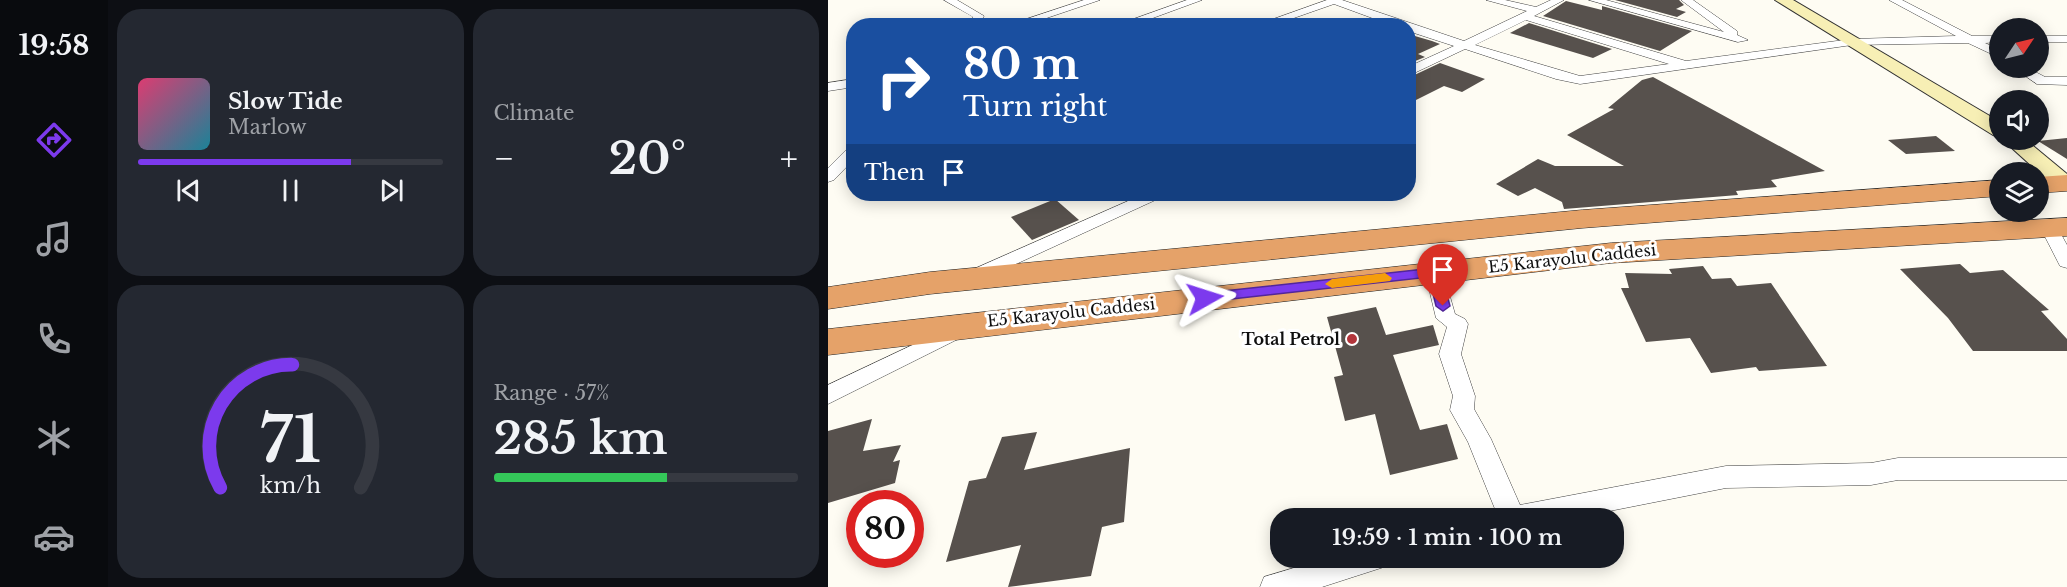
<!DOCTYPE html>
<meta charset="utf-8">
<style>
:root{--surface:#171b24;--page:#242831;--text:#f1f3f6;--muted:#9ea1a6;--line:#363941;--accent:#7c3aed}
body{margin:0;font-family:"Libre Baskerville",serif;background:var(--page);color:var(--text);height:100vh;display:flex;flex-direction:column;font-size:22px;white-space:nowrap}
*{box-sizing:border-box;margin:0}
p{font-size:20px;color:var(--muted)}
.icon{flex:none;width:33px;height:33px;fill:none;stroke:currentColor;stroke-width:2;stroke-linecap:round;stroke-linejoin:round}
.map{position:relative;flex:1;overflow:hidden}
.panel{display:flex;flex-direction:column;gap:9px;padding:9px;background:#0d0f14;width:720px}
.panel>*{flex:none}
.top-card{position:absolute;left:18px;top:18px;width:570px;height:183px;border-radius:24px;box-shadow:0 3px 15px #0003;background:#1a4fa0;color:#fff;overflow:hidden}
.needle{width:39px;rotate:55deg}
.tools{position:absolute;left:1161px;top:18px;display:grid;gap:12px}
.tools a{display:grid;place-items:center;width:60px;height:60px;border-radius:50%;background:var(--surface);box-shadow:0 3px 15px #0003;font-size:30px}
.speed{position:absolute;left:18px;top:490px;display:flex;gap:12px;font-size:30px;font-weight:700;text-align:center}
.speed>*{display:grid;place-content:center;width:78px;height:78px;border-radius:50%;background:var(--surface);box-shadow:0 3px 15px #0003;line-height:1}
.speed .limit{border:9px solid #d22;background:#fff;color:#111}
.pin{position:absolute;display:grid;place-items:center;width:51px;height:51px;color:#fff;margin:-62px -26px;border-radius:50% 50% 50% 0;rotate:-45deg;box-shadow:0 0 6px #0007}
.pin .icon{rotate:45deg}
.me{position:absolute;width:66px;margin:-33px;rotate:84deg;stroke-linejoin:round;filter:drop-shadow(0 0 4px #0008)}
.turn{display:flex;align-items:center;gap:21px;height:126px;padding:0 18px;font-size:27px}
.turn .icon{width:78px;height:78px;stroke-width:2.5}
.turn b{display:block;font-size:42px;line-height:51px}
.then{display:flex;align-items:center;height:57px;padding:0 18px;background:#0003;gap:12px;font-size:22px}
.big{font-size:45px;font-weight:600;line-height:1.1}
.panel .widget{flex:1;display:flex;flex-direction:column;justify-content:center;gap:9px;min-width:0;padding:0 21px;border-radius:24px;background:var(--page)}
.panel .dial{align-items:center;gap:0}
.dial svg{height:156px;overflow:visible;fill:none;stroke:var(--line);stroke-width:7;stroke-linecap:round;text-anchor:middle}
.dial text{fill:var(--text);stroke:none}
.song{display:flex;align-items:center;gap:18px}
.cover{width:72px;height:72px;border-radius:9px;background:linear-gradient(135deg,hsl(340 70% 55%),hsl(190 70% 35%))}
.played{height:6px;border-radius:3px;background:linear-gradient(90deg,var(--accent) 70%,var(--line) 70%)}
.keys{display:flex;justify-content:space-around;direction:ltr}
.heat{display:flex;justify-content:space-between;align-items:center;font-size:33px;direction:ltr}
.charge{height:9px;border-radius:4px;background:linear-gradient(90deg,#34c759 57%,var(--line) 0)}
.panel .tiles{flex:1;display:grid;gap:9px;grid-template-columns:repeat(2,1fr)}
.trip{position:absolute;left:442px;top:508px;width:354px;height:60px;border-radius:24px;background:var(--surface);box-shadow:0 3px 15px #0003;font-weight:600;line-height:60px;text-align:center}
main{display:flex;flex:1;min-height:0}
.tab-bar{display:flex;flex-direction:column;width:108px;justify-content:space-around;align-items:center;background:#090b0e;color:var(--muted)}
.tab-bar .icon{width:42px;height:42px}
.tab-bar .selected{color:var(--accent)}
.tab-bar b{font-size:27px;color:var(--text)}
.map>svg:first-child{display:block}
.building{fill:#57514d}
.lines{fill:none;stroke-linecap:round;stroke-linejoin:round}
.street-casing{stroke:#424242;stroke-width:1}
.secondary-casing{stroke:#313131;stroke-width:2}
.highway-casing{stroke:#202020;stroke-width:1}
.street{fill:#fff;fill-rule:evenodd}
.secondary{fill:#f7efb5;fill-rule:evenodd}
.highway{fill:#e5a269;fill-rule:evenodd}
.route{fill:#7c3aed;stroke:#51269a;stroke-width:1.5}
.slow{fill:#f59e0b}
.poi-dot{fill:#b2353b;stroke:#fff;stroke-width:2}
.labels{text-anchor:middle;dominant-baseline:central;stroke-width:6;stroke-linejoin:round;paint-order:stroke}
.street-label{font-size:16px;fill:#0f0f0f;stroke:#fff}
.poi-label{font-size:16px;font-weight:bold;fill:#0f0f0f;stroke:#fff;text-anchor:end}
</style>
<main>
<nav class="tab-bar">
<b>19:58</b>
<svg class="icon selected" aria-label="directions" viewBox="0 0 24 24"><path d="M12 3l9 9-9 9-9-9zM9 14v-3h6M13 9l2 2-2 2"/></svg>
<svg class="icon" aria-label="music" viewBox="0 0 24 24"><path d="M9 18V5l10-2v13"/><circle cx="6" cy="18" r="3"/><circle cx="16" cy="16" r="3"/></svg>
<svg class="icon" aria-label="phone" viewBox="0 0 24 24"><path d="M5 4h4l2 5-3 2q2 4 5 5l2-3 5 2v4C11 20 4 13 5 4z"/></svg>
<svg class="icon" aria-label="climate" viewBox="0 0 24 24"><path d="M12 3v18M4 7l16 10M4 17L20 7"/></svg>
<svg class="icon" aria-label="car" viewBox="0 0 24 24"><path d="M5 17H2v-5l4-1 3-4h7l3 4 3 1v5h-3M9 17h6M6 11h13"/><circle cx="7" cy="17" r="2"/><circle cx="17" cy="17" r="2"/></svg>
</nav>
<section class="panel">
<div class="tiles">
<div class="widget">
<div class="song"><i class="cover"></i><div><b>Slow Tide</b><p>Marlow</p></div></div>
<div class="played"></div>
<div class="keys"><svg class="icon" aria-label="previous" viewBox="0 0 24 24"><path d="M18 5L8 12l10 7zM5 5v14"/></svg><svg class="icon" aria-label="pause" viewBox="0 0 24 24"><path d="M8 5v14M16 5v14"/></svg><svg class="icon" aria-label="next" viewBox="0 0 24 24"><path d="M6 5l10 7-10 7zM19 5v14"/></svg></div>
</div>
<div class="widget"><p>Climate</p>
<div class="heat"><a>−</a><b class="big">20°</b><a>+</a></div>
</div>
<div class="widget dial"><svg viewBox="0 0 100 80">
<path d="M14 69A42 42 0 1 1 86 69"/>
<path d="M14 69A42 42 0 0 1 51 6" stroke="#7c3aed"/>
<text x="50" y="56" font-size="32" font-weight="700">71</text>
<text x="50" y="72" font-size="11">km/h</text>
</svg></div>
<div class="widget"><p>Range · 57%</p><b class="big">285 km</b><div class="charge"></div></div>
</div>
</section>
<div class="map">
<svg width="1239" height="587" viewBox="0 0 1239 587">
<rect width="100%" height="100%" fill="#fefcf3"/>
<g class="building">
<path d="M787 0H851L856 5 848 9 858 12 849 17Z"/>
<path d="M738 1 774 10V6L864 31 832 51 715 16Z"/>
<path d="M701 23 784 49 765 58 682 33Z"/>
<path d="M580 34 604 41 612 44 590 54 597 57 580 64Z"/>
<path d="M612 63 657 79 634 92 616 86 580 104V78Z"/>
<path d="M825 77 997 171 943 180 949 187 908 191 910 195 736 209 734 202 707 188 690 196 668 184 710 159 727 166H796L739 135 786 109 780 108 814 80Z"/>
<path d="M1108 136 1127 151 1078 154 1060 140Z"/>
<path d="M1239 138V159L1210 141Z"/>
<path d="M227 199 251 220 204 240 183 217Z"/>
<path d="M1132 264 1142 273 1175 270 1221 310 1213 311 1239 339V351H1145L1120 318 1072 269Z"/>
<path d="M875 266 884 279 903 278 909 286 943 283 999 366 931 371 928 367 883 373 862 338 818 342 793 288H801L797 273 844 274 841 269Z"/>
<path d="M548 307 558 335 605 325 611 345 565 355 592 430 619 424 630 459 562 475 547 414 517 421 506 377 515 375 499 317Z"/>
<path d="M44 419 35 451 73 445 65 462 72 460 67 483 0 503V431Z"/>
<path d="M209 432 196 470 302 448 296 522 274 527 263 576 180 587 193 545 118 562 141 481 158 478 174 437Z"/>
</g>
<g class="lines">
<defs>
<g id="street">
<path d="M116 0H129L156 16 150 26H139L145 17Z"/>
<path d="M256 0H272L195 26H177Z"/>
<path d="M359 0H374L303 26H286Z"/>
<path d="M499 0H514L636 41 699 11 658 0H677L708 7 723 0H736L706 16 858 61 1024 39 1128 36 1061 0H1074L1144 36H1172V42L1157 43 1172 50V58L1140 43 1024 45 752 84 728 79 637 49 580 76V67L626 46 580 31V26H566L506 4 443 26H426ZM698 20 841 64 752 76 647 45Z"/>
<path d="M761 0H778L896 32 853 0H865L909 31V35L920 40 910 42Z"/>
<rect x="1210" y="36" width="29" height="6"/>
<path d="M1186 68H1200L1217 77H1239V85L1209 84Z"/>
<path d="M26 79V87L0 91V83Z"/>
<path d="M26 149V159L6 180 0 182V168L18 150Z"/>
<path d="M316 194H336L334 197 151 281H137L135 277 137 273Z"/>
<path d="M1221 222 1227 223 1239 245V268L1232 266 1212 227Z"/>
<path d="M606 266 613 268 615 272 627 314 637 319 640 324 633 354 647 396 646 409 663 439 692 505 898 466 1043 463 1070 458H1239V480H1070L1043 485 898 488 741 519H667L669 514 640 442 622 410 625 396 611 354 619 327 608 318 597 272 599 268Z"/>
<path d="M129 324 136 326 139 331 136 336 0 404V385Z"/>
<path d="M499 558H560L556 567 494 587H432L436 577Z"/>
</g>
<g id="secondary">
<path d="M947 0H965L1172 122V137L1165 135Z"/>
<path d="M1175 140H1198L1239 174V189L1228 188Z"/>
</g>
<g id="highway">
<path d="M1239 175V191L1210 193V177Z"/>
<path d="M1172 180V196L754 228 102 294 0 309V287L102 272 754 210Z"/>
<path d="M1239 218V236L783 263 0 355V329L783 243Z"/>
</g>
</defs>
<use href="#street" class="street-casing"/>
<use href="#secondary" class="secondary-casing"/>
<use href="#highway" class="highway-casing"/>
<use href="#street" class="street"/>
<use href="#secondary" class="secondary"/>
<use href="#highway" class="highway"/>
</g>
<path class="route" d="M606 268 613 272 622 306 615 311 608 306 601 277 377 302 370 298 377 293Z"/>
<path class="slow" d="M557 273 564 278 562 281 504 288 497 284 504 279Z"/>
<circle class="poi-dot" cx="524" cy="339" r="6"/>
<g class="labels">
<g class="street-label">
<text transform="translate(744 258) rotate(-6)">E5 Karayolu Caddesi</text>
<text transform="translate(243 312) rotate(-6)">E5 Karayolu Caddesi</text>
</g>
<g class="poi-label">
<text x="512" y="339">Total Petrol</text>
</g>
</g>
</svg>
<div class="tools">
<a><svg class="needle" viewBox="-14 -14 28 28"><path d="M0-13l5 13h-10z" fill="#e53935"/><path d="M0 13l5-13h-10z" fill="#9ea1a6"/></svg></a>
<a><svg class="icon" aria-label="sound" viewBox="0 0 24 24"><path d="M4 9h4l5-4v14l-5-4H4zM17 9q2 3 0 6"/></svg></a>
<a><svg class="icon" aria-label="layers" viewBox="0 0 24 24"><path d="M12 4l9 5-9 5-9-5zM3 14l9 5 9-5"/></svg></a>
</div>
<div class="speed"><div class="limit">80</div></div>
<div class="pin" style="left:615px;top:306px;background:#d93025"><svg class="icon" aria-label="arrive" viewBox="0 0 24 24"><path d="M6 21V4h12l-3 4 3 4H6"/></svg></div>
<svg class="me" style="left:377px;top:298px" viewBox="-20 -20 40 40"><path d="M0-17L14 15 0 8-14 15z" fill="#7c3aed" stroke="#fff" stroke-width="4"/></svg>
<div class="trip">19:59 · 1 min · 100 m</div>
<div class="top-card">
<div class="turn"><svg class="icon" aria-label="right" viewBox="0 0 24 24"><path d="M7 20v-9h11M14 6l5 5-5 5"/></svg><div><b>80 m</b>Turn right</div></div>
<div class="then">Then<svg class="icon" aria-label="arrive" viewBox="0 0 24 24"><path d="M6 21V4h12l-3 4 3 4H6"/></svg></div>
</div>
</div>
</main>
